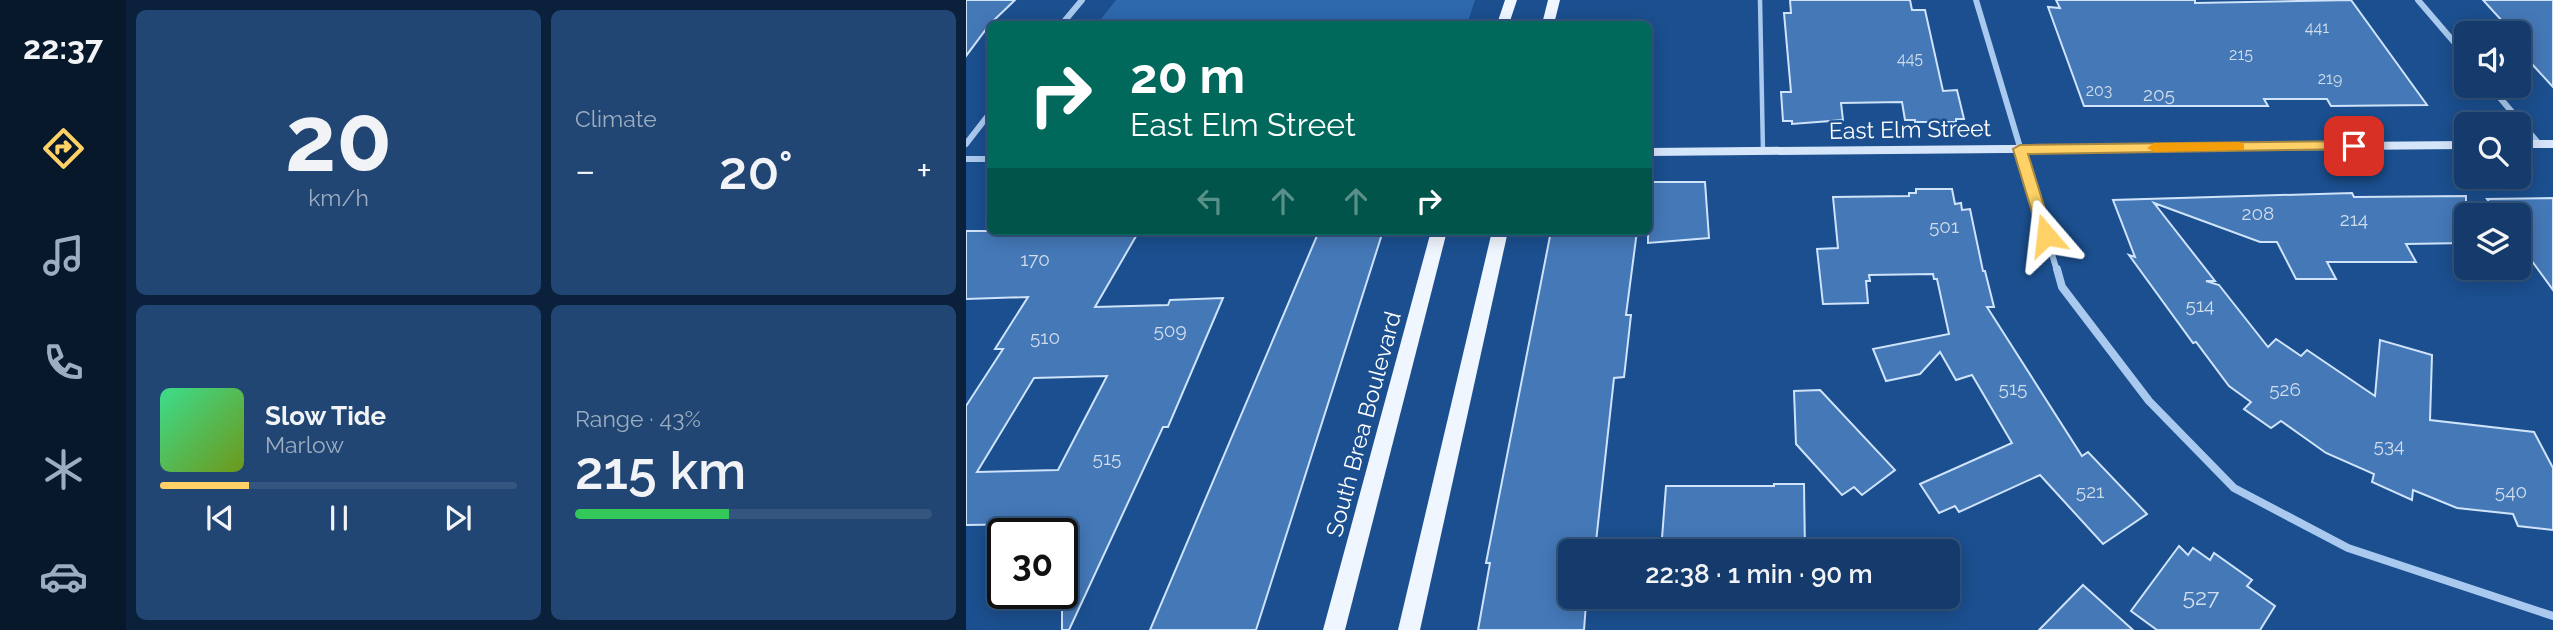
<!DOCTYPE html>
<meta charset="utf-8">
<style>
:root{--surface:#143b6b;--page:#214673;--text:#f1f3f6;--muted:#9dadc1;--line:#33557e;--accent:#ffd166}
body{margin:0;font-family:Raleway,sans-serif;background:var(--page);color:var(--text);height:100vh;display:flex;flex-direction:column;font-size:26px;white-space:nowrap}
*{box-sizing:border-box;margin:0}
p{font-size:23px;color:var(--muted)}
.icon{flex:none;width:38px;height:38px;fill:none;stroke:currentColor;stroke-width:2;stroke-linecap:round;stroke-linejoin:round}
.map{position:relative;flex:1;overflow:hidden}
.side{display:flex;flex-direction:column;gap:10px;padding:10px;background:#0b203b;width:840px}
.side>*{flex:none}
.top-card{position:absolute;left:21px;top:21px;width:665px;height:214px;border-radius:10px;box-shadow:0 4px 18px #0003,0 0 0 2px var(--line);background:#00695c;color:#fff;overflow:hidden}
.fabs{position:absolute;left:1488px;top:21px;display:grid;gap:14px}
.fabs a{display:grid;place-items:center;width:77px;height:77px;border-radius:10px;background:var(--surface);box-shadow:0 4px 18px #0003,0 0 0 2px var(--line);font-size:35px}
.speed{position:absolute;left:21px;top:518px;display:flex;gap:14px;font-size:35px;font-weight:700;text-align:center}
.speed>*{display:grid;place-content:center;width:91px;height:91px;border-radius:50%;background:var(--surface);box-shadow:0 4px 18px #0003,0 0 0 2px var(--line);line-height:1}
.speed .limit{border:4px solid #111;border-radius:10px;background:#fff;color:#111}
.pin{position:absolute;display:grid;place-items:center;width:60px;height:60px;color:#fff;margin:-30px;border-radius:14px;box-shadow:0 4px 10px #0006}
.me{position:absolute;width:77px;margin:-38px;rotate:343deg;stroke-linejoin:round;filter:drop-shadow(0 0 5px #0008)}
.turn{display:flex;align-items:center;gap:24px;height:147px;padding:0 28px;font-size:32px}
.turn .icon{width:91px;height:91px;stroke-width:2.5}
.turn b{display:block;font-size:49px;line-height:60px}
.lanes{display:flex;align-items:center;height:66px;padding:0 28px;background:#0003;justify-content:center;gap:35px;direction:ltr}
.lanes .off{opacity:.35}
.big{font-size:52px;font-weight:600;line-height:1.1}
.side .card{flex:1;display:flex;flex-direction:column;justify-content:center;gap:10px;min-width:0;padding:0 24px;border-radius:10px;background:var(--page)}
.side .dial{align-items:center;gap:0}
.dial b{font-size:91px;line-height:1}
.song{display:flex;align-items:center;gap:21px}
.cover{width:84px;height:84px;border-radius:10px;background:linear-gradient(135deg,hsl(150 70% 55%),hsl(80 70% 35%))}
.played{height:7px;border-radius:4px;background:linear-gradient(90deg,var(--accent) 25%,var(--line) 25%)}
.keys{display:flex;justify-content:space-around;direction:ltr}
.heat{display:flex;justify-content:space-between;align-items:center;font-size:38px;direction:ltr}
.charge{height:10px;border-radius:5px;background:linear-gradient(90deg,#34c759 43%,var(--line) 0)}
.side .tiles{flex:1;display:grid;gap:10px;grid-template-columns:repeat(2,1fr)}
.trip{position:absolute;left:592px;top:539px;width:402px;height:70px;border-radius:10px;background:var(--surface);box-shadow:0 4px 18px #0003,0 0 0 2px var(--line);font-weight:600;line-height:70px;text-align:center}
main{display:flex;flex:1;min-height:0}
.tabs{display:flex;flex-direction:column;width:126px;justify-content:space-around;align-items:center;background:#08182b;color:var(--muted)}
.tabs .icon{width:49px;height:49px}
.tabs .on{color:var(--accent)}
.tabs b{font-size:32px;color:var(--text)}
.map>svg:first-child{display:block}
.green{fill:#2e69ad}
.building{fill:#4478b7;stroke:#cfe3fa;stroke-width:2;fill-rule:evenodd}
.lines{fill:none;stroke-linecap:round;stroke-linejoin:round}
.lane{stroke:#a9c9ee;stroke-width:4.5}
.street-far1{stroke:#a9c9ee;stroke-width:6}
.street{stroke:#a9c9ee;stroke-width:8}
.secondary{fill:#d6e6fa;fill-rule:evenodd}
.primary{fill:#f0f6ff;fill-rule:evenodd}
.route{fill:#ffd166;stroke:#a68842;stroke-width:2}
.slow{fill:#f59e0b}
.labels{text-anchor:middle;dominant-baseline:central;stroke-width:5;stroke-linejoin:round;paint-order:stroke}
.far-number-label{font-size:16px;fill:#d0dded}
.number-label{font-size:19px;fill:#d0dded}
.street-label{font-size:23px;fill:#fff;stroke:#1b4f8f}
.near-number-label{font-size:23px;fill:#d0dded}
</style>
<main>
<nav class="tabs">
<b>22:37</b>
<svg class="icon on" aria-label="directions" viewBox="0 0 24 24"><path d="M12 3l9 9-9 9-9-9zM9 14v-3h6M13 9l2 2-2 2"/></svg>
<svg class="icon" aria-label="music" viewBox="0 0 24 24"><path d="M9 18V5l10-2v13"/><circle cx="6" cy="18" r="3"/><circle cx="16" cy="16" r="3"/></svg>
<svg class="icon" aria-label="phone" viewBox="0 0 24 24"><path d="M5 4h4l2 5-3 2q2 4 5 5l2-3 5 2v4C11 20 4 13 5 4z"/></svg>
<svg class="icon" aria-label="climate" viewBox="0 0 24 24"><path d="M12 3v18M4 7l16 10M4 17L20 7"/></svg>
<svg class="icon" aria-label="car" viewBox="0 0 24 24"><path d="M5 17H2v-5l4-1 3-4h7l3 4 3 1v5h-3M9 17h6M6 11h13"/><circle cx="7" cy="17" r="2"/><circle cx="17" cy="17" r="2"/></svg>
</nav>
<section class="side">
<div class="tiles">
<div class="card dial"><b>20</b><p>km/h</p></div>
<div class="card"><p>Climate</p>
<div class="heat"><a>−</a><b class="big">20°</b><a>+</a></div>
</div>
<div class="card">
<div class="song"><i class="cover"></i><div><b>Slow Tide</b><p>Marlow</p></div></div>
<div class="played"></div>
<div class="keys"><svg class="icon" aria-label="previous" viewBox="0 0 24 24"><path d="M18 5L8 12l10 7zM5 5v14"/></svg><svg class="icon" aria-label="pause" viewBox="0 0 24 24"><path d="M8 5v14M16 5v14"/></svg><svg class="icon" aria-label="next" viewBox="0 0 24 24"><path d="M6 5l10 7-10 7zM19 5v14"/></svg></div>
</div>
<div class="card"><p>Range · 43%</p><b class="big">215 km</b><div class="charge"></div></div>
</div>
</section>
<div class="map">
<svg width="1587" height="630" viewBox="0 0 1587 630">
<rect width="100%" height="100%" fill="#1b4f8f"/>
<path class="green" d="M150 0H509L501 24H131Z"/>
<g class="building">
<path d="M0 0H49L24 24 0 56Z"/>
<path d="M824 0H944L946 10H959L977 91 991 90 998 119H990V122H949V120H939L936 102 875 103 877 120 826 124V121H817L815 92H825L818 13H825Z"/>
<path d="M1090 0H1229V3L1385 0 1461 105 1365 106 1361 99H1298L1302 106H1118L1082 7 1094 8Z"/>
<path d="M1517 0H1587V87L1552 49V33H1538L1530 24 1538 23Z"/>
<path d="M682 182H739L743 238 682 243Z"/>
<path d="M950 189H986L989 204 995 203 996 210 1004 209 1017 271H1019L1028 307H1021L1116 456 1122 452 1181 514 1137 544 1074 475 993 512 989 506 973 513 954 484 1046 443 1006 375 990 380 974 352 954 374 920 381 907 349 983 334 971 279H968L967 274 903 275 904 281H900L902 303 857 304 851 249 872 248 867 197 943 196V193H950Z"/>
<path d="M1386 193 1388 197 1500 196V243L1440 244 1450 262H1361L1370 279H1330L1311 242H1294L1188 203 1249 281H1240L1253 285 1302 347 1310 339 1335 356 1341 350 1409 396 1414 340 1466 355 1464 420 1568 432 1587 468V530L1552 526 1547 514 1491 508 1447 490 1446 500 1406 482 1408 474 1360 453 1315 421 1305 428 1278 409 1285 402 1263 386 1230 342 1227 343 1163 255 1169 257 1147 200Z"/>
<path d="M1587 198V290L1552 242V215H1533L1521 199Z"/>
<path d="M0 231H173L129 307 202 305 204 300 257 298 202 427H197L103 630H96V534H58L63 524 0 525V406L37 349H29L62 297 0 299ZM141 376 92 470 11 472 68 378Z"/>
<path d="M353 231H417L290 630H184Z"/>
<path d="M585 231H671L660 315H665L658 377 648 378 629 551H604V597H624V604H620L618 630H512L524 563H520Z"/>
<path d="M854 390 929 470 896 495 888 487 876 495 830 444 828 391Z"/>
<path d="M808 484H838L839 551H695L700 486H808Z"/>
<path d="M1213 546 1222 555 1227 548 1244 560 1248 553 1286 580 1281 586 1309 606 1294 630H1191L1165 611Z"/>
<path d="M1117 585 1167 630H1073Z"/>
</g>
<g class="lines">
<path class="lane" d="M794 0 797 152"/>
<g class="street-far1">
<path d="M1010 0 1091 271"/>
<path d="M1452 0 1500 56"/>
<path d="M96 24 116 0"/>
<path d="M1524 86 1573 144"/>
<path d="M0 144 24 113"/>
<path d="M0 159H24"/>
</g>
<path class="street" d="M1091 269 1096 287 1183 401 1268 488 1382 548 1587 616"/>
<g class="secondary">
<rect x="1552" y="140" width="35" height="8"/>
<path d="M1500 141V149L682 156V148Z"/>
</g>
<g class="primary">
<path d="M539 0H551L543 24H531Z"/>
<path d="M582 0H594L588 24H576Z"/>
<path d="M465 231H481L379 630H357Z"/>
<path d="M526 231H542L454 630H432Z"/>
</g>
</g>
<path class="route" d="M1388 141 1395 146 1393 149 1062 154 1087 235 1080 240 1073 235 1047 149 1054 145Z"/>
<path class="slow" d="M1273 142 1278 144V150L1188 152 1181 148 1188 143Z"/>
<g class="labels">
<g class="far-number-label">
<text x="1351" y="27">441</text>
<text x="1275" y="54">215</text>
<text x="944" y="58">445</text>
<text x="1364" y="78">219</text>
<text x="1133" y="90">203</text>
</g>
<g class="number-label">
<text x="1193" y="94">205</text>
<text x="1292" y="213">208</text>
<text x="1388" y="219">214</text>
<text x="978" y="226">501</text>
<text x="69" y="259">170</text>
<text x="1234" y="305">514</text>
<text x="204" y="330">509</text>
<text x="79" y="337">510</text>
<text x="1047" y="388">515</text>
<text x="1319" y="389">526</text>
<text x="1423" y="445">534</text>
<text x="141" y="458">515</text>
<text x="1124" y="491">521</text>
<text x="1545" y="491">540</text>
</g>
<g class="street-label">
<text transform="translate(944 129) rotate(-1)">East Elm Street</text>
<text transform="translate(397 424) rotate(-75)">South Brea Boulevard</text>
</g>
<g class="near-number-label">
<text x="1235" y="596">527</text>
</g>
</g>
</svg>
<div class="fabs">
<a><svg class="icon" aria-label="sound" viewBox="0 0 24 24"><path d="M4 9h4l5-4v14l-5-4H4zM17 9q2 3 0 6"/></svg></a>
<a><svg class="icon" aria-label="search" viewBox="0 0 24 24"><circle cx="10" cy="10" r="6"/><path d="M15 15l6 6"/></svg></a>
<a><svg class="icon" aria-label="layers" viewBox="0 0 24 24"><path d="M12 4l9 5-9 5-9-5zM3 14l9 5 9-5"/></svg></a>
</div>
<div class="speed"><div class="limit">30</div></div>
<div class="pin" style="left:1388px;top:146px;background:#d93025"><svg class="icon" aria-label="arrive" viewBox="0 0 24 24"><path d="M6 21V4h12l-3 4 3 4H6"/></svg></div>
<svg class="me" style="left:1080px;top:235px" viewBox="-20 -20 40 40"><path d="M0-17L14 15 0 8-14 15z" fill="#ffd166" stroke="#fff" stroke-width="4"/></svg>
<div class="trip">22:38 · 1 min · 90 m</div>
<div class="top-card">
<div class="turn"><svg class="icon" aria-label="right" viewBox="0 0 24 24"><path d="M7 20v-9h11M14 6l5 5-5 5"/></svg><div><b>20 m</b>East Elm Street</div></div>
<div class="lanes"><svg class="icon off" aria-label="left" viewBox="0 0 24 24"><path d="M17 20v-9H6M10 6l-5 5 5 5"/></svg><svg class="icon off" aria-label="ahead" viewBox="0 0 24 24"><path d="M12 20V5M6 11l6-6 6 6"/></svg><svg class="icon off" aria-label="ahead" viewBox="0 0 24 24"><path d="M12 20V5M6 11l6-6 6 6"/></svg><svg class="icon" aria-label="right" viewBox="0 0 24 24"><path d="M7 20v-9h11M14 6l5 5-5 5"/></svg></div>
</div>
</div>
</main>
